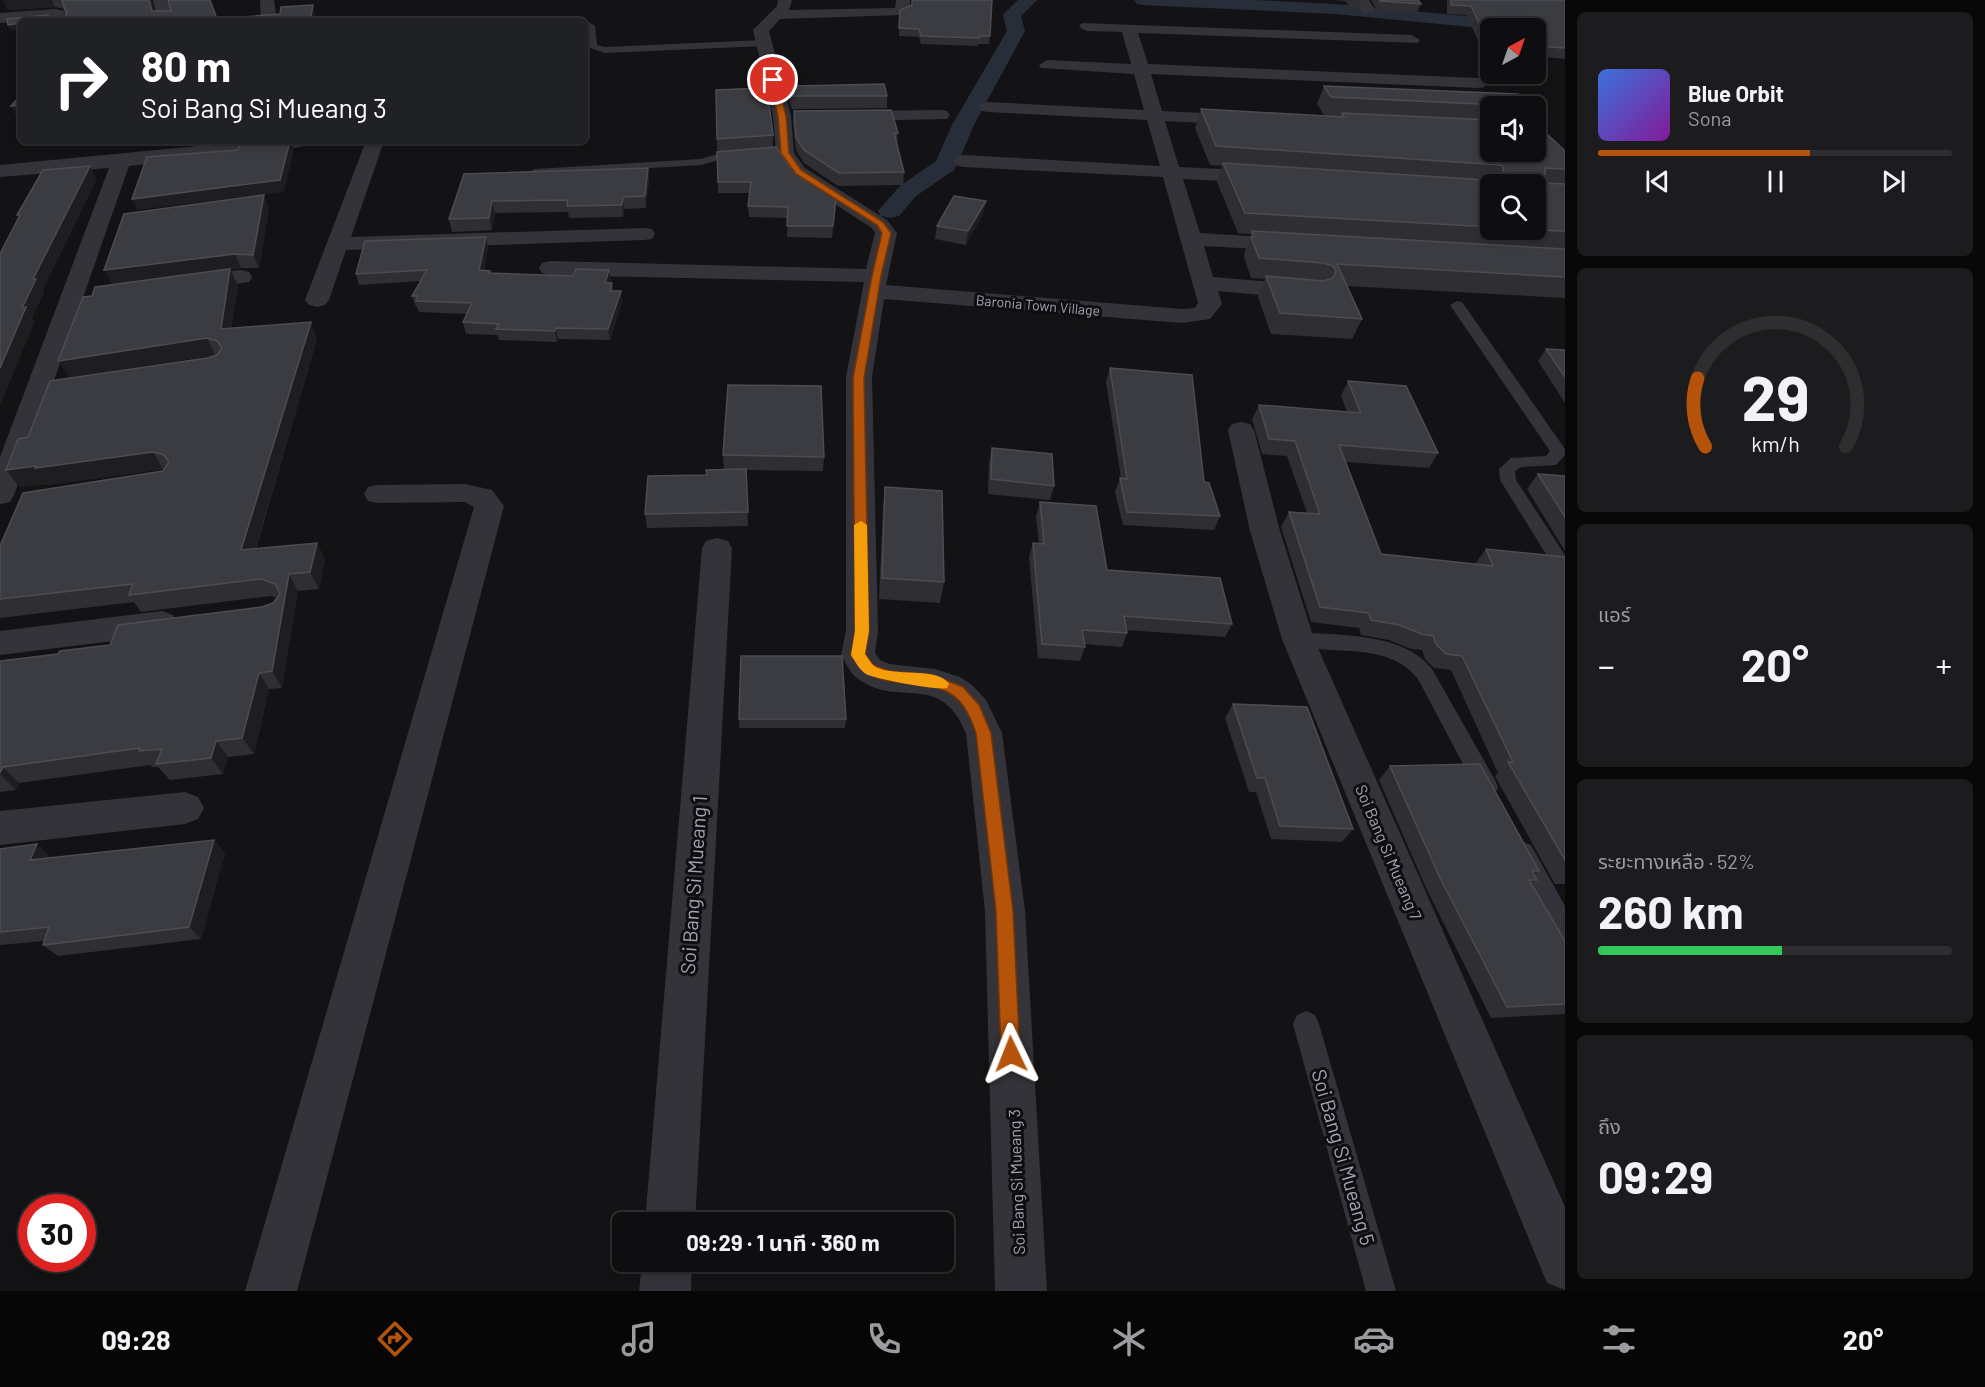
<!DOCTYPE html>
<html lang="th">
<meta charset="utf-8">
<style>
:root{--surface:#0e0e10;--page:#1c1c1e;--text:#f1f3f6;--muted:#9b9c9f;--line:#2e2e30;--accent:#b45309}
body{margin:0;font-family:Barlow,"Noto Sans Thai",sans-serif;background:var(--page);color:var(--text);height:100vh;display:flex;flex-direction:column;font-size:22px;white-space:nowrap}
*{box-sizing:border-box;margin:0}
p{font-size:20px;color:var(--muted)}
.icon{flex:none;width:33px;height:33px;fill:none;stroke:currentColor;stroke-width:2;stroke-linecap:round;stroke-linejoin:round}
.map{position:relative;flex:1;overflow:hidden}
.panel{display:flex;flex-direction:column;gap:12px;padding:12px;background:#080809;width:420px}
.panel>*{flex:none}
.top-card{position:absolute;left:18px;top:18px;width:570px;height:126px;border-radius:9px;box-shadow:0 3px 9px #0003,0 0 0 2px var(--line);background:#202124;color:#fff;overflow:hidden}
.needle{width:39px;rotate:40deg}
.fabs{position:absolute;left:1480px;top:18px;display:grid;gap:12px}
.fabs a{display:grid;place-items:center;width:66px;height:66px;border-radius:9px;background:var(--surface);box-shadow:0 3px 9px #0003,0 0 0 2px var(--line);font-size:30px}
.speed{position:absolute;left:18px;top:1194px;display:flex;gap:12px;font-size:30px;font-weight:700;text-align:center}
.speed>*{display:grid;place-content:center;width:78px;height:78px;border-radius:50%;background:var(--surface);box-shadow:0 3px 9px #0003,0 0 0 2px var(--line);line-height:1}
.speed .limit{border:9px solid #d22;background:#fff;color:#111}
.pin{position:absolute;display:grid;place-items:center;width:51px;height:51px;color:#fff;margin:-26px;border:3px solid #fff;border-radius:50%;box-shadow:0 2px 6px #0007}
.me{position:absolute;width:66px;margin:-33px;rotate:358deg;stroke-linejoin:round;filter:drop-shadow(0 0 4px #0008)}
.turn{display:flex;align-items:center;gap:21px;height:126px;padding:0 24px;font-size:27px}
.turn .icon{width:78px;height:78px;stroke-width:2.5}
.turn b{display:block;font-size:42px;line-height:51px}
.big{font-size:45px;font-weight:700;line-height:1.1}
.panel .card{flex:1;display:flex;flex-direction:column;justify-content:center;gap:9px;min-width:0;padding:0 21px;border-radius:9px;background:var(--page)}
.panel .dial{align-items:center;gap:0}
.dial svg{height:156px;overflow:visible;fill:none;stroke:var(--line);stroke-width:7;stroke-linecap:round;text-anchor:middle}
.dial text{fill:var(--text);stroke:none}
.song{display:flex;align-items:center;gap:18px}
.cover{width:72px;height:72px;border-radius:9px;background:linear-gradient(135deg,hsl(220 70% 55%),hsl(290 70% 35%))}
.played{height:6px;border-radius:3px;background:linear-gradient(90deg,var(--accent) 60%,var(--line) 60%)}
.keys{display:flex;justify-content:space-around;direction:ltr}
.heat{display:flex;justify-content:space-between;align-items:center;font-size:33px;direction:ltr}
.charge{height:9px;border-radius:4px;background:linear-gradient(90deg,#34c759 52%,var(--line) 0)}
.trip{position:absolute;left:612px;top:1212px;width:342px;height:60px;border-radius:9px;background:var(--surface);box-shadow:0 3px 9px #0003,0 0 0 2px var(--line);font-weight:700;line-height:60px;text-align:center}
.tabs{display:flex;height:96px;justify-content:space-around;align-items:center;background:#060606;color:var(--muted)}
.tabs .icon{width:42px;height:42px}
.tabs .on{color:var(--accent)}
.tabs b{font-size:27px;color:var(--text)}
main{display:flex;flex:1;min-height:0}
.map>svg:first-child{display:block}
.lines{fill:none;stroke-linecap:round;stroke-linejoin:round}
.canal{fill:#282e39;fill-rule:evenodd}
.service{fill:#34333a;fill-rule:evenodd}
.minor{fill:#34333a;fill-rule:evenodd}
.wall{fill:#2f2f33;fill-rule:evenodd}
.shaded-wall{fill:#1e1e21}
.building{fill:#3b3c41;stroke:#4c4c53;stroke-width:1.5}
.route{fill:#b45309;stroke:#753606;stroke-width:1.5}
.slow{fill:#f59e0b}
.labels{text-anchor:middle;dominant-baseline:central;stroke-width:6;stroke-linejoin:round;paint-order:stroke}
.far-street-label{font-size:14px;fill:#a3a5b6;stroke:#0e0e10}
.street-label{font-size:16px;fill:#a3a5b6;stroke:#0e0e10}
.near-street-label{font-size:20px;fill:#a3a5b6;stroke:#0e0e10}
</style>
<main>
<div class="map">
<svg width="1565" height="1291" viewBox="0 0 1565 1291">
<rect width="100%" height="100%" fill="#131315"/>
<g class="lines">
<g class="canal">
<path d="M1018 0H1037L1021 16 1025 31 974 125 957 165 954 170 916 196 899 216 890 218 881 216 878 211 900 186 936 161 952 125 1007 31 1003 15Z"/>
<path d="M1134 0H1255L1336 4 1565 25V35L1536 33V28L1491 29 1336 14 1143 5 1137 4Z"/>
</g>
<g class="service">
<path d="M590 23 595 26 597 45 605 47 764 40 769 43 764 46 605 53 587 47 585 26Z"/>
<path d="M744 151 748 152V156L726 158 701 165 535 175 529 172 535 169 700 159 725 152Z"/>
<path d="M1457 301 1462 302 1565 449V455L1556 465 1521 467 1515 471 1516 480 1565 555V576L1559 575 1500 480 1499 469 1511 458 1546 456 1550 451 1450 305Z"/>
<path d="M1298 632C1341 636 1403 632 1432 669L1495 780 1498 787 1495 794 1487 796 1479 794 1418 679C1388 640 1333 657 1291 644L1288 639 1291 634Z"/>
<path d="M1523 842 1531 845 1565 906V940L1556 937 1512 852 1515 845Z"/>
<path d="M1306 1011 1315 1015 1319 1024 1396 1291H1366L1293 1024 1297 1015Z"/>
</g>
<g class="minor">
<path d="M153 0H167L174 21H158Z"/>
<path d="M260 0H274L277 21H261Z"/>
<path d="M778 0H792L789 10 895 8 896 0H910V11L903 15 780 19 769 31 791 116 794 153 805 168 887 220 897 233 886 285 1182 309 1195 308 1198 303 1163 177 963 167 956 165 953 161 956 157 963 155 1160 166 1147 120 988 112 982 111 979 107 982 103 988 102 1144 110 1134 74 1041 68 1039 65 1047 60 1131 64 1122 32 1087 31 1082 29 1079 26 1082 23 1412 35 1420 40 1418 43 1138 33 1148 64 1478 78 1484 79 1486 83 1484 87 1478 88 1151 74 1162 111 1243 115 1249 116 1252 120 1249 124 1243 125 1165 121 1179 167 1265 171 1272 173 1275 177 1272 181 1265 183 1183 179 1200 233 1294 239 1302 240 1305 245 1302 250 1294 251 1204 246 1213 277 1306 285 1314 287 1317 292 1314 297 1306 299 1218 291 1222 304 1210 319 1182 323 884 299 872 377 878 631 875 653 880 660 889 664 935 669 960 677 972 685 986 700 1002 733 1025 911 1047 1291H995L985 911 966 733C939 669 899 710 857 678 850 673 845 662 841 655L846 631V377L864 282 550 275 542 273 539 268 542 263 550 261 866 269 875 233 872 228 791 176 776 153 773 116 753 30 777 6Z"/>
<path d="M1355 0H1369L1375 10 1373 13H1363Z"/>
<path d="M55 9 66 11 69 21H53V18L0 23V13Z"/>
<path d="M941 110 947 111 950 115 947 119 847 121 841 120 838 116 841 112 847 111Z"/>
<path d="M250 141H309L307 145 300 147 129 166 14 495 10 502 0 504V457L109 168 0 177V165Z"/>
<path d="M366 141H384L351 237 644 228 652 229 655 234 652 239 644 240 346 250 329 300 325 305 317 307 309 305 305 300Z"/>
<path d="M241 270 249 272 252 277 249 282 190 290 182 288 179 283 182 278 190 276Z"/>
<path d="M1241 422 1250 424 1254 430 1280 531 1314 639 1565 1207V1290L1547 1283 1282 639 1250 531 1228 430 1232 424Z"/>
<path d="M465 484 492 490 504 506 297 1291H245L474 507 465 502 378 503 368 501 364 494 368 487 378 485Z"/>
<path d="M717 538 728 541 732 548 695 1222H645L702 548 706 541Z"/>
<path d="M162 611 173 615 178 623 173 631 162 635 0 655V631Z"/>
<path d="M185 792 198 797 204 808 198 819 185 824 0 845V811Z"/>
<path d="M642 1262H692L691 1291H639Z"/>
</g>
</g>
<g class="wall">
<path d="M3 0H152L154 11 217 19 316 16V21H65L67 13 65 9 55 7 8 10Z"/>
<path d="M1333 0H1361L1357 8H1351L1345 1Z"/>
<path d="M1371 0H1418L1421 4 1417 12 1377 10Z"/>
<path d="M1447 0H1565V59L1536 56V28H1491V52H1487L1486 48H1482L1466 15 1447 14Z"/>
<path d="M900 10 990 36 989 44H978V46L921 44 919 37 899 36Z"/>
<path d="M1324 86 1529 106H1491V152L1545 132 1565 151V298L1347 286 1362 319 1352 339 1271 334 1258 297 1265 279 1251 278 1244 257 1245 252V251L1251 234 1238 233 1217 182 1222 166 1210 165 1195 128 1201 109 1341 117 1324 115 1317 104ZM1491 184 1536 230H1491Z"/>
<path d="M790 88 887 96V108L792 109 789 100Z"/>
<path d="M794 111 898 133 897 146 904 172 903 185 838 186 804 163 796 150 793 123Z"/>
<path d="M773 135V147L790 167 836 207 832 238 787 237 788 218 749 217 748 206 750 193H718L717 139Z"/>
<path d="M648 168 649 180 646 208 624 209 623 217 569 218 568 212 495 213 492 230 452 232 449 219 464 174Z"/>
<path d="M986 201 983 214 966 245 935 239 937 226Z"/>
<path d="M269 208 259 268H241L112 284Z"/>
<path d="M486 237 488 247 484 271H490L491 273 611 281 610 283H612L613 291H621L622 302 610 340 558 339 557 342 499 340 497 335 466 334 463 322 467 314 419 312 417 307H416L412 296 421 281 359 285 356 274Z"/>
<path d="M230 269 238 286 231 328 317 339 256 549 317 543 325 560 319 589 298 591 282 688 269 689 254 754 228 757 223 774 170 780 158 767H152L150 765 19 783 16 790 0 792V661L58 654 110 645 262 607 273 603 277 598 271 596 141 612 134 602 0 618V546L163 471 164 469 47 485 46 484 19 487 28 437 217 355H215L69 377Z"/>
<path d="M1546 349 1565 350V403L1538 361Z"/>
<path d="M1110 368 1204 482 1220 516 1214 530 1123 525 1115 492 1120 478H1121L1106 382Z"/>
<path d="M1348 381 1438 453 1429 468 1346 462 1381 554 1475 564 1486 549 1565 557V884H1555L1495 776 1498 773 1451 670 1434 668 1425 659 1422 650 1411 649 1389 640 1361 635 1359 628 1311 622 1281 527 1289 512 1307 513 1287 456 1262 454 1252 419 1259 405 1347 412 1341 396Z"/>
<path d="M992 448 1054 486 1050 500 988 494 989 462Z"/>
<path d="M723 455 824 457 823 471 746 470 748 526 647 528 645 514 707 475 724 470Z"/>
<path d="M1538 474 1565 476V551L1527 489Z"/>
<path d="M885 487 944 582 940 603 879 599 883 509Z"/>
<path d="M1040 502 1107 570 1232 624 1225 637 1126 630 1127 633 1122 647 1084 644 1085 647 1080 661 1038 658 1029 557 1033 543 1039 544 1036 516Z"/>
<path d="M1233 704 1353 829 1342 842 1271 839 1256 792H1249L1225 718Z"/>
<path d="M739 719H846L845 728H739Z"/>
<path d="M1390 766 1539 871 1534 875 1537 880 1532 885 1565 941V1014L1491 1018 1427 890 1379 780Z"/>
<path d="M214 840 225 853 201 939 58 956 43 945 44 941 0 945V849L51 857V858Z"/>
</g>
<g class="shaded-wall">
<path d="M3 0H52L55 7 8 10Z"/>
<path d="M149 0H152L156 21 152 11Z"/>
<path d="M313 5 316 16V21H310Z"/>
<path d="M57 18 59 21H35Z"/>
<path d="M21 23V29L11 31 8 25Z"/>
<path d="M21 105V118L18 119 11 106Z"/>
<path d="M290 141H291L294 150 284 192 137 210 132 199Z"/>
<path d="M90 166 97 179 43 290 44 293 32 318 35 321 0 406V368L22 308 33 279Z"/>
<path d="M648 168 649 180 646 208 645 196Z"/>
<path d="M264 195 269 208 259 268 253 255Z"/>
<path d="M836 196V207L832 238 833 226Z"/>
<path d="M623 197 624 209 623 217 622 205Z"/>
<path d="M492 201 495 213 492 230 489 218Z"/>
<path d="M986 201 983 214 966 245 968 231Z"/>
<path d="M486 237 488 247 482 281 479 270Z"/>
<path d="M235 254 241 268 112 284 104 270Z"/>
<path d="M230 269 238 286 229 345 221 329Z"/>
<path d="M609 270 611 281 606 294 605 283Z"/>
<path d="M621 291 622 302 610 340 608 329Z"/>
<path d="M311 322 317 339 250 567 241 550Z"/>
<path d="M556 328 558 339 557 342 555 331Z"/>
<path d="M207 338 215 355 69 377 58 361Z"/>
<path d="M153 452 163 469 47 485 46 484 19 487 6 470Z"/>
<path d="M317 543 325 560 319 589 310 572Z"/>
<path d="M289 574 298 591 282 688 272 671Z"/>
<path d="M259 673 269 689 254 754 242 738Z"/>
<path d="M216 741 228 757 223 774 211 758Z"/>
<path d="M3 767 19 783 16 790 0 774Z"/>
<path d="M214 840 225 853 201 939 189 927Z"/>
<path d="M37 844 51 857 45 873 30 860Z"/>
</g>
<g class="building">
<path d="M62 0H149L152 11H171L168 0H210L217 19 280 14 281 7 313 5 310 21H65L67 10H65Z"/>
<path d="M912 0H992L990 36H979V38L921 36 919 29 899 28 900 10 912 5Z"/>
<path d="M1380 0H1418L1421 4 1380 1Z"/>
<path d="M1451 0H1565V48L1536 46V28H1491V40L1490 38H1486L1471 6 1451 5Z"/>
<path d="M48 15 50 18H57L35 21H21V23L8 25 7 19Z"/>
<path d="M422 17 437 20V21H421Z"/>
<path d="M884 84 887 96H792L790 88H797L796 86Z"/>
<path d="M1324 86 1518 94 1529 106H1501L1500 105 1331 97Z"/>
<path d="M767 88 773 135 717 139 716 90Z"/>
<path d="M21 95V105L11 106Z"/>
<path d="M1201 109 1344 117 1342 113 1491 120V152H1536V114L1544 122 1545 132 1565 151V169L1545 168V183L1565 184V231L1535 230H1536V184H1491V227L1245 213 1223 163 1501 181 1504 179 1503 167 1501 165 1216 146Z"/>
<path d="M891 110 898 133H894L904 172 839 173 804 150 796 137 794 111Z"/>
<path d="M271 141H290L280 180 132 199 147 157 238 150 240 144Z"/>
<path d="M776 147 790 167 836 196 833 226H787L788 207 748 206 751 182H718L717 152Z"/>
<path d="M90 166 33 279H36L22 308 26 307 0 368V254L20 215H17L43 170Z"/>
<path d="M648 168 645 196 623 197 622 205 567 206 568 200 492 201 489 218 449 219 464 174Z"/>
<path d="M264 195 253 255 235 254 104 270 124 214Z"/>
<path d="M954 196 986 201 968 231 937 226Z"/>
<path d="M1252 231 1565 249V277L1337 264 1362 319 1280 313 1266 276 1323 281 1333 278 1336 271 1333 266 1323 263 1259 258 1251 237H1254Z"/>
<path d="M486 237 479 270 490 271 489 273 573 276 576 269 609 270 605 283H612L610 291H621L608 329 556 328 555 331 496 329 499 324 463 322 472 303 416 301 418 296H412L427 270 356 274 365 241Z"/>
<path d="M230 269 221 329 311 322 241 550 317 543 310 572 289 574 272 671 259 673 242 738 216 741 211 758 156 764 162 749 139 751 140 748 3 767 0 773V661L58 654 60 651 110 645 118 625 262 607 273 603 280 594 275 584 261 579 129 595 133 584 0 599V546L23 493 163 471 169 462 164 455 153 452 35 468 36 466 6 470 18 439 28 437 50 381 207 358 217 355 222 348 217 341 207 338 58 361 83 297 92 296 95 287Z"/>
<path d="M1546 349 1565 350V377Z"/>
<path d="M1110 368 1192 375 1204 482 1209 483 1220 516 1127 512 1120 478 1127 479Z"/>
<path d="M1348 381 1406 386 1438 453 1339 445 1381 554 1493 566 1486 549 1565 557V860L1508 762H1513L1462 656 1446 654 1436 644 1433 636 1422 634 1399 625 1371 620 1369 613 1320 607 1289 512 1320 514 1295 441 1269 439 1259 405 1361 413Z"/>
<path d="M728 385 821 386 824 457 723 455Z"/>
<path d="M992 448 1052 454 1054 486 991 479Z"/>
<path d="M746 469 748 512 645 514 648 476 707 475 706 470Z"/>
<path d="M1538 474 1565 476V517Z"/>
<path d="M885 487 942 491 944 582 882 578Z"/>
<path d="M1040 502 1096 506 1107 570 1220 578 1232 624 1124 616 1127 633 1082 630 1085 647 1042 644 1033 543 1044 544Z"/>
<path d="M741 656H842L846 719H739Z"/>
<path d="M1233 704 1307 707 1353 829 1280 826 1265 778H1257Z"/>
<path d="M1480 764 1539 871H1532L1537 880H1529L1565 941V1004L1507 1007 1440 878 1390 766Z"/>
<path d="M214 840 189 927 43 945 49 927 0 932V849L37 844 30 860Z"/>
</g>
<path class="route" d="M773 78 777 80 786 116 789 153 801 170 883 222 891 233 881 276 864 378 869 631 865 654 873 665 889 671 933 675 963 687 979 705 991 733 1013 911 1020 1054 1017 1060 1011 1063 1004 1060 1001 1054 996 911 976 733C971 719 965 703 951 694 917 673 875 696 851 655L855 631 853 378 872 276 882 233 877 225 796 174 781 153 778 116 770 80Z"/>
<path class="slow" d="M861 521 867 525 869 631 865 654C868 658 871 663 874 666 893 678 938 666 949 684L947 688C938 691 876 679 866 674 860 671 855 661 851 655L855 631 854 525Z"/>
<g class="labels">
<g class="far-street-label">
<text transform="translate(1038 305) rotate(5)">Baronia Town Village</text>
</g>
<g class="street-label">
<text transform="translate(1389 852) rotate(67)">Soi Bang Si Mueang 7</text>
<text transform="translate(1016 1182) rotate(-92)">Soi Bang Si Mueang 3</text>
</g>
<g class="near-street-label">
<text transform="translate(693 885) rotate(-86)">Soi Bang Si Mueang 1</text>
<text transform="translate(1344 1157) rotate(74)">Soi Bang Si Mueang 5</text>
</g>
</g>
</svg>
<div class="fabs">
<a><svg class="needle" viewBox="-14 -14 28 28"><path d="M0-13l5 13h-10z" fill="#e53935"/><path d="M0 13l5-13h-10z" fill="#9b9c9f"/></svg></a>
<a><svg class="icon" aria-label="sound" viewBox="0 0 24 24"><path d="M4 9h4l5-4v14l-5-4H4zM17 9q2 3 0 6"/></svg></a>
<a><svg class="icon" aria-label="search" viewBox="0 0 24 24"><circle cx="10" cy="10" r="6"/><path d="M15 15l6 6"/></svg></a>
</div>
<div class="speed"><div class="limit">30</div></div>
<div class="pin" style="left:773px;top:80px;background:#d93025"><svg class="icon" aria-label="arrive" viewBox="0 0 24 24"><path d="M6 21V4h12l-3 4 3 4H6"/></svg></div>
<svg class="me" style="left:1011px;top:1054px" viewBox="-20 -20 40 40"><path d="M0-17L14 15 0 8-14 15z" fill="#b45309" stroke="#fff" stroke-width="4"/></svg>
<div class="trip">09:29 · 1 นาที · 360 m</div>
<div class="top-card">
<div class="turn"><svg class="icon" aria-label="right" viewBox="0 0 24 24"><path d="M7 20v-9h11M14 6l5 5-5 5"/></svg><div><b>80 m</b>Soi Bang Si Mueang 3</div></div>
</div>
</div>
<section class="panel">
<div class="card">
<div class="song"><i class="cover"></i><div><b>Blue Orbit</b><p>Sona</p></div></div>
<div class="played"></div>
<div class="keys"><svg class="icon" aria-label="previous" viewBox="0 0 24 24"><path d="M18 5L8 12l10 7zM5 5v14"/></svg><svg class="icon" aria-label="pause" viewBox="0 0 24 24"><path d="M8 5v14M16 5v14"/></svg><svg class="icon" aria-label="next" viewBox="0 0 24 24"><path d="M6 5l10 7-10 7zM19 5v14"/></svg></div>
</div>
<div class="card dial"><svg viewBox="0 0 100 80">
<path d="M14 69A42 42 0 1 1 86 69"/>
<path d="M14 69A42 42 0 0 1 10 34" stroke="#b45309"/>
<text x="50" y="56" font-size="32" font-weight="700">29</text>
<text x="50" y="72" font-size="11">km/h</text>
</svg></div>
<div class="card"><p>แอร์</p>
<div class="heat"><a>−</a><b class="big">20°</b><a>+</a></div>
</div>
<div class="card"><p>ระยะทางเหลือ · 52%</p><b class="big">260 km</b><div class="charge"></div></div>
<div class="card"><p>ถึง</p><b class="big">09:29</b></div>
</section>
</main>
<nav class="tabs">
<b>09:28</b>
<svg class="icon on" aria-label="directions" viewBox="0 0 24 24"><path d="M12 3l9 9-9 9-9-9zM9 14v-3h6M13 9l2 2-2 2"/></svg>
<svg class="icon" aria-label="music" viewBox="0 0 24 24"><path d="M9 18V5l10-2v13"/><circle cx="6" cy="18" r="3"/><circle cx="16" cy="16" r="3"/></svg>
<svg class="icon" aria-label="phone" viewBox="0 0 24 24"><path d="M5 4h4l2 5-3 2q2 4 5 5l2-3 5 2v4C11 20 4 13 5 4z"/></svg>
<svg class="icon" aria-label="climate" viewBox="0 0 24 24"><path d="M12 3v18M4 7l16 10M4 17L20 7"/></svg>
<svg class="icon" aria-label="car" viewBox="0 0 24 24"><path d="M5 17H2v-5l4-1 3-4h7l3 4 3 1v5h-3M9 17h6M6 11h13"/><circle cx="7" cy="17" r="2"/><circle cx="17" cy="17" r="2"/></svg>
<svg class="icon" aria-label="filters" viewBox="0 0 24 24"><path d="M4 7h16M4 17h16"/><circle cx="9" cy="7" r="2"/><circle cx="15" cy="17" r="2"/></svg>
<b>20°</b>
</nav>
